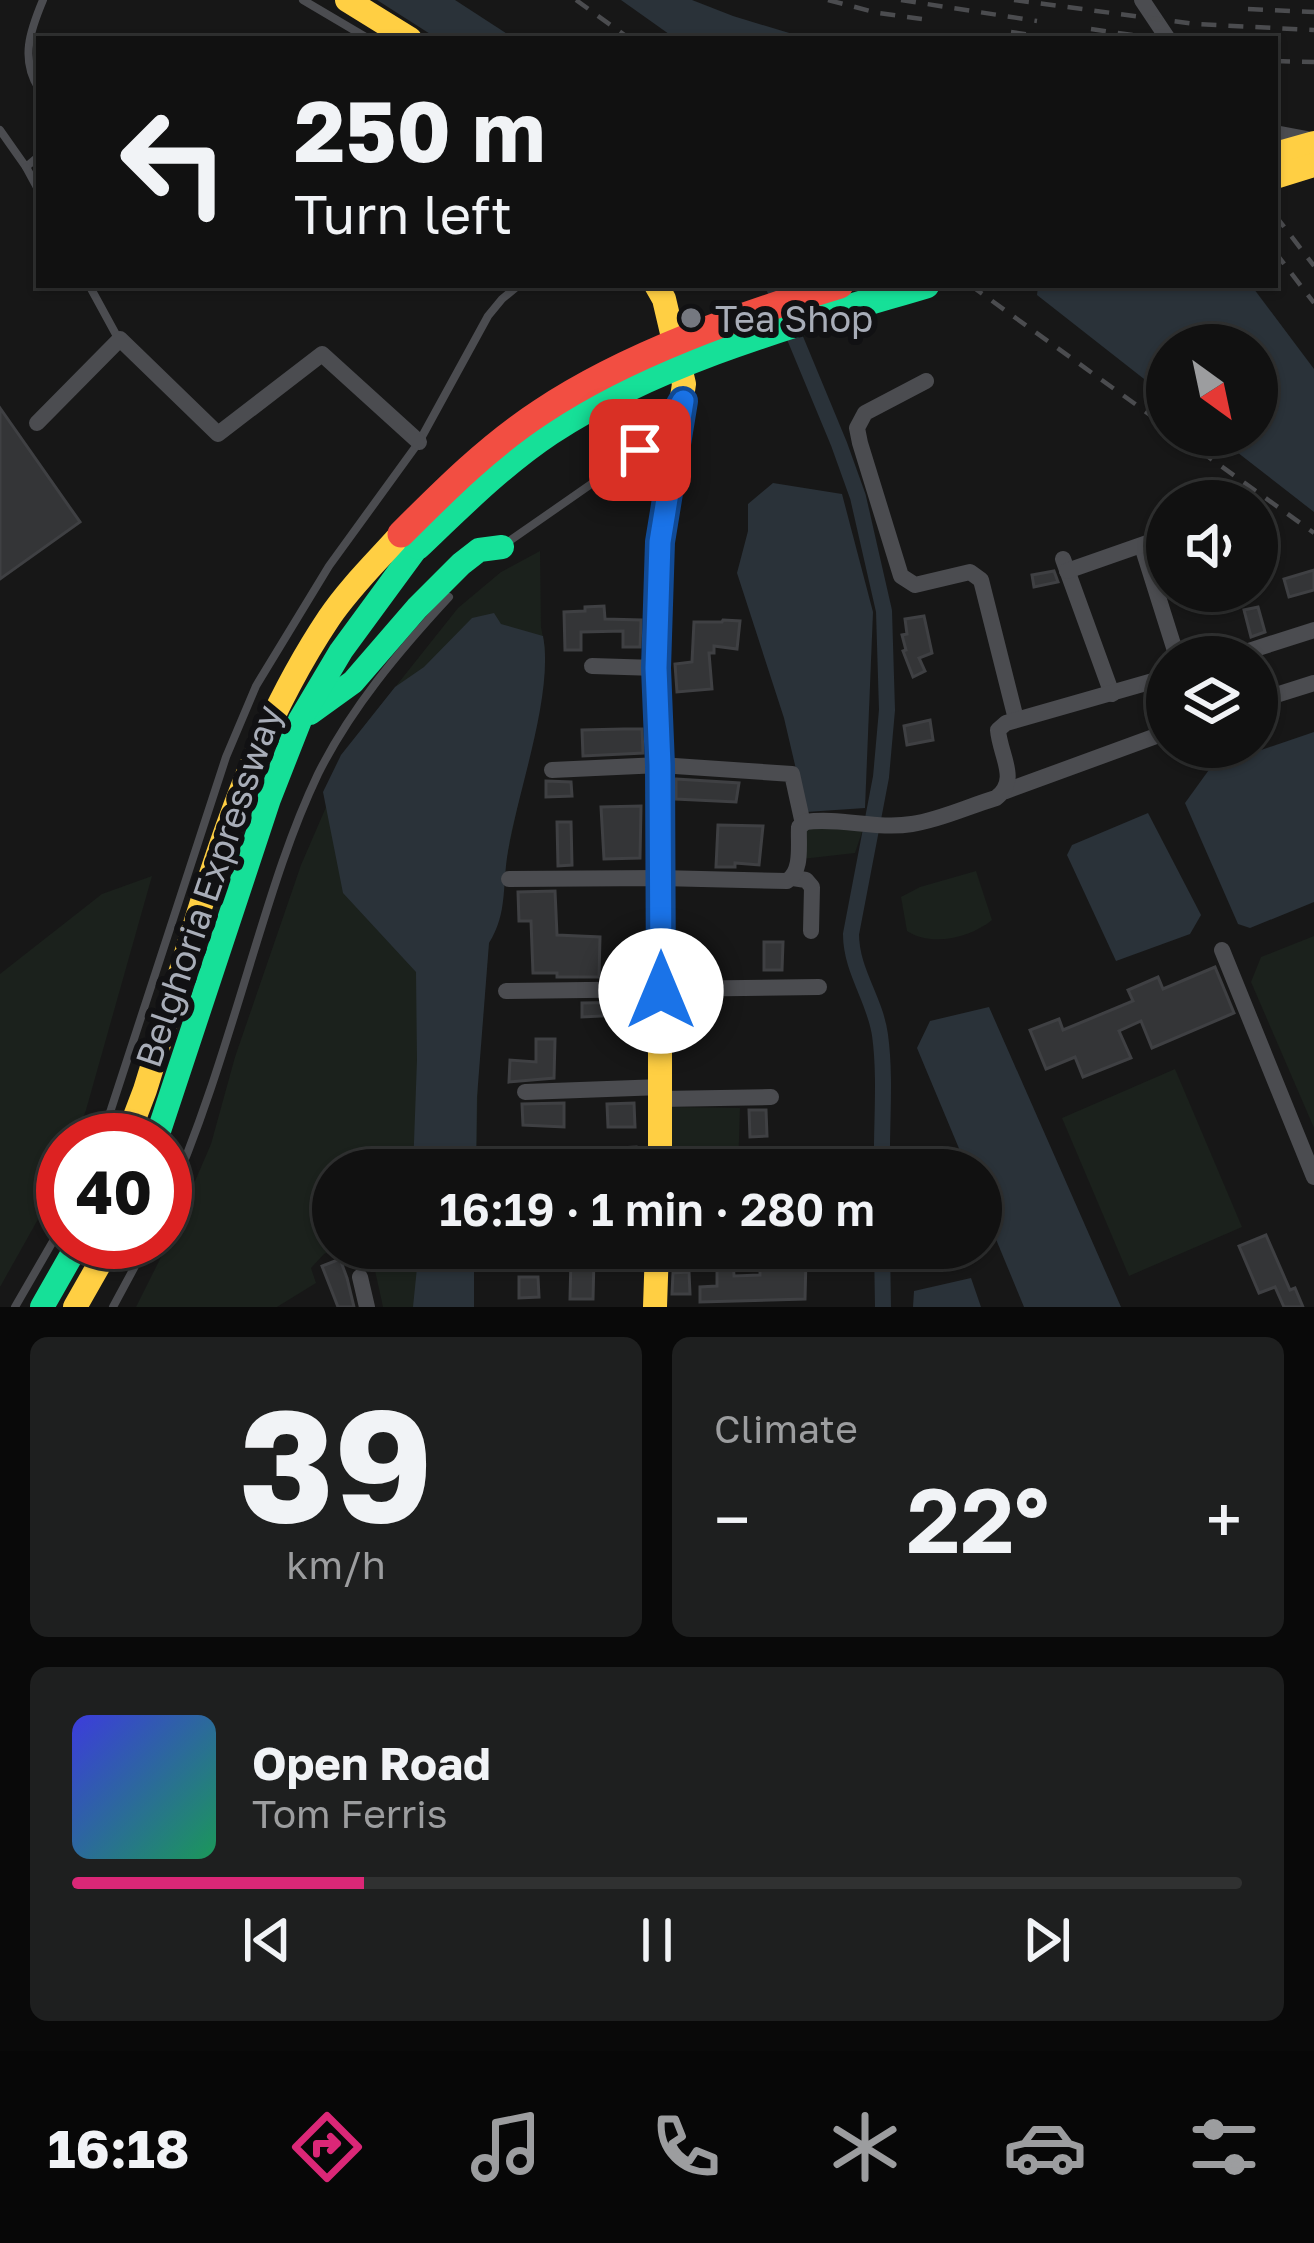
<!DOCTYPE html>
<meta charset="utf-8">
<style>
:root{--surface:#111;--page:#1e1f1f;--text:#f1f3f6;--muted:#9c9d9f;--line:#303131;--accent:#db2777}
body{margin:0;font-family:"Golos Text",sans-serif;background:var(--page);color:var(--text);height:100vh;display:flex;flex-direction:column;font-size:45px;white-space:nowrap}
*{box-sizing:border-box;margin:0}
p{font-size:39px;color:var(--muted)}
.icon{flex:none;width:66px;height:66px;fill:none;stroke:currentColor;stroke-width:2;stroke-linecap:round;stroke-linejoin:round}
.map{position:relative;height:1307px;overflow:hidden}
.panel{display:flex;flex-direction:column;gap:30px;padding:30px;background:#090909;flex:1}
.panel>*{flex:none}
.hud{position:absolute;left:36px;top:36px;width:1242px;height:252px;border-radius:0px;box-shadow:0 3px 9px #0004,0 0 0 3px var(--line);background:#111;color:var(--text);overflow:hidden}
.needle{width:78px;rotate:147deg}
.buttons{position:absolute;left:1146px;top:324px;display:grid;gap:24px}
.buttons a{display:grid;place-items:center;width:132px;height:132px;border-radius:50%;background:var(--surface);box-shadow:0 3px 9px #0004,0 0 0 3px var(--line);font-size:60px}
.speed{position:absolute;left:36px;top:1113px;display:flex;gap:24px;font-size:60px;font-weight:700;text-align:center}
.speed>*{display:grid;place-content:center;width:156px;height:156px;border-radius:50%;background:var(--surface);box-shadow:0 3px 9px #0004,0 0 0 3px var(--line);line-height:1}
.speed .limit{border:18px solid #d22;background:#fff;color:#111}
.pin{position:absolute;display:grid;place-items:center;width:102px;height:102px;color:#fff;margin:-51px;border-radius:24px;box-shadow:0 6px 18px #0006}
.me{position:absolute;width:132px;margin:-66px;rotate:0deg;stroke-linejoin:round;filter:drop-shadow(0 0 9px #0008)}
.turn{display:flex;align-items:center;gap:42px;height:252px;padding:0 60px;font-size:54px}
.turn .icon{width:156px;height:156px;stroke-width:2.5}
.turn b{display:block;font-size:84px;line-height:102px}
.big{font-size:90px;font-weight:600;line-height:1.1}
.panel .tile{flex:1;display:flex;flex-direction:column;justify-content:center;gap:18px;min-width:0;padding:0 42px;border-radius:18px;background:var(--page)}
.panel .dial{align-items:center;gap:0}
.dial b{font-size:156px;line-height:1}
.song{display:flex;align-items:center;gap:36px}
.cover{width:144px;height:144px;border-radius:18px;background:linear-gradient(135deg,hsl(240 70% 55%),hsl(150 70% 35%))}
.played{height:12px;border-radius:6px;background:linear-gradient(90deg,var(--accent) 25%,var(--line) 25%)}
.keys{display:flex;justify-content:space-around;direction:ltr}
.heat{display:flex;justify-content:space-between;align-items:center;font-size:66px;direction:ltr}
.panel .tiles{flex:1;display:grid;gap:30px;grid-template-columns:1fr 1fr}
.tile:last-child{grid-column:span 2}
.trip{position:absolute;left:312px;top:1149px;width:690px;height:120px;border-radius:60px;background:var(--surface);box-shadow:0 3px 9px #0004,0 0 0 3px var(--line);font-weight:600;line-height:120px;text-align:center}
.dock{display:flex;height:192px;justify-content:space-around;align-items:center;background:#070707;color:var(--muted)}
.dock .icon{width:84px;height:84px}
.dock .active{color:var(--accent)}
.dock b{font-size:54px;color:var(--text)}
.map>svg:first-child{display:block}
.green{fill:#1b211c}
.water{fill:#2a3239}
.lines{fill:none;stroke-linecap:round;stroke-linejoin:round}
.canal{stroke:#2a3239;stroke-width:16}
.building{fill:#343537;stroke:#3f4043;stroke-width:3}
.lane{stroke:#4b4c50;stroke-width:8}
.street{stroke:#4b4c50;stroke-width:16}
.fast{stroke:#16e098;stroke-width:24}
.slow{stroke:#ffcf43;stroke-width:24}
.rail{stroke:#4b4c4f;stroke-width:4.5;stroke-dasharray:15 12;stroke-linecap:butt}
.fast-bridge{stroke:#16e098;stroke-width:27}
.jam-bridge{stroke:#f24e42;stroke-width:27}
.route-casing{stroke:#114b97;stroke-width:30}
.route{stroke:#1a73e8;stroke-width:21}
.poi-dot{fill:#757880;stroke:#111113;stroke-width:4.5}
.labels{text-anchor:middle;dominant-baseline:central;stroke-width:12;stroke-linejoin:round;paint-order:stroke}
.poi-label{font-size:36px;fill:#a8adb8;stroke:#111113;text-anchor:start}
.street-label{font-size:36px;fill:#a8adb8;stroke:#111113}
</style>
<div class="map">
<svg width="1314" height="1307" viewBox="0 0 1314 1307">
<rect width="100%" height="100%" fill="#171717"/>
<g class="green">
<path d="M540 551 541 627 545 648 543 686 489 941 478 1077 476 1170H333V1248H336L324 1254 311 1268 316 1283 277 1307H136L170 1239 211 1144 235 1057 301 865 339 777 365 725 458 608 501 572Z"/>
<path d="M864 826 855 853 802 859 806 829Z"/>
<path d="M976 871 992 920C970 938 931 947 907 931L901 897 920 887Z"/>
<path d="M152 876 86 1110 75 1140H63V1169L46 1205 0 1287V974L102 894Z"/>
<path d="M1314 936V1128L1251 982 1261 957Z"/>
<path d="M1175 1069 1242 1227 1129 1276 1062 1118Z"/>
<path d="M669 1107 740 1108 738 1170H667Z"/>
<path d="M370 1248H474V1307H383Z"/>
</g>
<g class="water">
<path d="M377 0H455L515 39H438Z"/>
<path d="M621 0H692L733 16 809 39H676Z"/>
<path d="M1045 285H1251L1314 369V512L1215 435H1257V345H1167V397L1037 295 1038 287Z"/>
<path d="M773 483 842 494 873 612 865 808 806 812 784 718 737 573 748 531V504Z"/>
<path d="M494 613 501 624 543 636C554 693 518 791 508 851 502 885 508 913 489 943L477 1097 476 1170H413L417 1060 416 972 343 893 323 792 341 755 395 687 424 667 472 618Z"/>
<path d="M1314 732V902L1250 928 1238 924 1185 803 1211 767Z"/>
<path d="M1148 813 1201 915 1190 934 1116 961 1067 855 1072 845Z"/>
<path d="M989 1007 1121 1307H1024L981 1203V1170H968L917 1048 930 1021Z"/>
<path d="M419 1248H474V1307H413Z"/>
<path d="M971 1278 981 1307H913L914 1291Z"/>
</g>
<g class="lines">
<g class="canal">
<path d="M773 285 839 444 858 497 884 611 887 710 881 777 851 934C851 971 875 999 880 1035 886 1079 881 1126 882 1170"/>
<path d="M882 1248 883 1307"/>
</g>
</g>
<g class="building">
<path d="M0 408 80 522 0 579Z"/>
<path d="M1314 570V590L1289 597 1284 579Z"/>
<path d="M1054 571 1058 582 1034 587 1032 575Z"/>
<path d="M604 606 605 619 641 620 640 647H623V631L581 632V650H565L564 612 585 611V607Z"/>
<path d="M1258 607 1265 632 1251 637 1244 610Z"/>
<path d="M924 616 932 653 919 658 925 671 913 677 903 651 906 650 902 635 907 634 905 619Z"/>
<path d="M723 620 740 621 737 649 714 646V653H709L712 689 677 692 675 664 692 662 694 622H722Z"/>
<path d="M930 720 933 740 907 745 904 726Z"/>
<path d="M624 729H642L643 753 583 756 582 730Z"/>
<path d="M676 779 739 783 736 802 676 799Z"/>
<path d="M546 781 571 782 572 796 546 797Z"/>
<path d="M641 806 640 858 604 859 601 807Z"/>
<path d="M557 822H571L572 865 558 866Z"/>
<path d="M718 825 763 826 759 865 735 863V867H716Z"/>
<path d="M555 891 557 935 600 937 599 977H557V973H533L531 921H519L518 892Z"/>
<path d="M764 942H783L782 970H764Z"/>
<path d="M1215 967 1234 1013 1152 1048 1141 1021 1119 1031 1131 1058 1083 1077 1075 1057 1046 1069 1030 1030 1059 1019 1063 1030 1133 1001 1128 990 1158 977 1163 989Z"/>
<path d="M693 1001 694 1020H676V1002Z"/>
<path d="M642 1002 643 1014 582 1017V1003Z"/>
<path d="M536 1039H555L554 1078 509 1082 510 1060 536 1062Z"/>
<path d="M564 1103V1127L523 1125 522 1104Z"/>
<path d="M634 1103 635 1127H608L607 1104Z"/>
<path d="M749 1110H766L767 1136 750 1137Z"/>
<path d="M636 1147V1170H620L619 1148Z"/>
<path d="M531 1150H565V1170H493V1152Z"/>
<path d="M1266 1235 1290 1290 1295 1288 1303 1307H1284L1275 1287 1259 1293 1239 1246Z"/>
<path d="M604 1248H640V1260L604 1261Z"/>
<path d="M571 1258H594L593 1299H570Z"/>
<path d="M784 1258H806L805 1299 700 1302V1287L717 1286V1260L733 1259 734 1276 760 1275V1269L784 1268Z"/>
<path d="M340 1259 347 1278 354 1307H338L322 1266Z"/>
<path d="M689 1272 690 1294H672L673 1273Z"/>
<path d="M519 1277H538L539 1297 519 1298Z"/>
</g>
<g class="lines">
<g class="lane">
<path d="M303 0 369 39"/>
<path d="M39 89C20 59 30 31 43 0"/>
<path d="M0 130 26 167 39 156"/>
<path d="M26 167 39 191"/>
<path d="M89 285 119 340"/>
<path d="M508 542 640 450 670 423"/>
<path d="M101 1140 226 757 256 686 329 566 419 442 488 316 502 299 519 285"/>
<path d="M165 1207C200 1129 225 1046 250 964 270 899 289 835 318 774 351 708 399 651 449 597"/>
<path d="M15 1307 63 1224"/>
<path d="M113 1307 148 1242"/>
</g>
<g class="street">
<path d="M1142 0 1168 39"/>
<path d="M1275 133 1307 139"/>
<path d="M926 381 865 413 857 428 860 443 901 576 915 585 970 572 981 580 1016 719"/>
<path d="M37 423 120 339 218 434 322 354 419 442"/>
<path d="M1142 546 1177 657"/>
<path d="M1063 559 1112 694"/>
<path d="M1067 571 1167 536"/>
<path d="M1230 657 1314 630"/>
<path d="M592 666 656 668"/>
<path d="M1257 701 1314 683"/>
<path d="M552 770 660 765 792 774 803 824"/>
<path d="M1006 791 1167 732"/>
<path d="M793 878 806 880 812 887 811 931"/>
<path d="M509 879 660 878 787 881C803 871 798 844 799 827L805 822C841 817 877 830 912 824 940 820 969 806 996 798 1020 780 1000 756 998 730L1006 723 1167 677"/>
<path d="M1222 950 1314 1177"/>
<path d="M506 991 819 987"/>
<path d="M525 1092 662 1087"/>
<path d="M661 1099 771 1097"/>
<path d="M360 1277 367 1307"/>
</g>
<g class="fast">
<path d="M310 713 353 682 417 608 461 564 479 550 502 547"/>
<path d="M156 1140 269 799 300 720 341 651 418 546"/>
<path d="M42 1307 79 1242"/>
</g>
<g class="slow">
<path d="M347 0 410 39"/>
<path d="M1275 154 1314 143"/>
<path d="M1275 177 1314 165"/>
<path d="M656 285 664 299 684 384 660 542 656 668 660 765V1170"/>
<path d="M126 1140 145 1090C195 930 234 760 329 618 349 588 377 561 401 534"/>
<path d="M75 1307 112 1242"/>
<path d="M655 1307 657 1248"/>
</g>
<g class="rail">
<path d="M576 0 630 39"/>
<path d="M828 0 878 13 922 19"/>
<path d="M901 0 1037 21"/>
<path d="M1014 0 1195 24 1314 30"/>
<path d="M1248 9 1314 12"/>
<path d="M1091 29 1160 39"/>
<path d="M1011 32 1058 39"/>
<path d="M1275 61 1314 62"/>
<path d="M1275 215 1314 266"/>
<path d="M1275 252 1314 303"/>
<path d="M970 285 1167 427"/>
<path d="M1178 435 1314 533"/>
</g>
<path class="fast-bridge" d="M418 546C460 506 502 464 550 432 664 358 798 323 926 285"/>
<path class="jam-bridge" d="M401 534C445 490 489 446 541 412 628 354 741 315 840 285"/>
</g>
<g class="lines">
<defs>
<path id="route" d="M640 450 670 424 683 401 660 542 656 668 660 765 661 991"/>
</defs>
<use href="#route" class="route-casing"/>
<use href="#route" class="route"/>
</g>
<circle class="poi-dot" cx="691" cy="318" r="12"/>
<g class="labels">
<g class="poi-label">
<text x="715" y="318">Tea Shop</text>
</g>
<g class="street-label">
<text transform="translate(208 886) rotate(-71)">Belghoria Expressway</text>
</g>
</g>
</svg>
<div class="buttons">
<a><svg class="needle" viewBox="-14 -14 28 28"><path d="M0-13l5 13h-10z" fill="#e53935"/><path d="M0 13l5-13h-10z" fill="#9c9d9f"/></svg></a>
<a><svg class="icon" aria-label="sound" viewBox="0 0 24 24"><path d="M4 9h4l5-4v14l-5-4H4zM17 9q2 3 0 6"/></svg></a>
<a><svg class="icon" aria-label="layers" viewBox="0 0 24 24"><path d="M12 4l9 5-9 5-9-5zM3 14l9 5 9-5"/></svg></a>
</div>
<div class="speed"><div class="limit">40</div></div>
<div class="pin" style="left:640px;top:450px;background:#d93025"><svg class="icon" aria-label="arrive" viewBox="0 0 24 24"><path d="M6 21V4h12l-3 4 3 4H6"/></svg></div>
<svg class="me" style="left:661px;top:991px" viewBox="-20 -20 40 40"><circle r="19" fill="#fff"/><path d="M0-13L10 11 0 6-10 11z" fill="#1a73e8"/></svg>
<div class="trip">16:19 · 1 min · 280 m</div>
<div class="hud">
<div class="turn"><svg class="icon" aria-label="left" viewBox="0 0 24 24"><path d="M17 20v-9H6M10 6l-5 5 5 5"/></svg><div><b>250 m</b>Turn left</div></div>
</div>
</div>
<section class="panel">
<div class="tiles">
<div class="tile dial"><b>39</b><p>km/h</p></div>
<div class="tile"><p>Climate</p>
<div class="heat"><a>−</a><b class="big">22°</b><a>+</a></div>
</div>
<div class="tile">
<div class="song"><i class="cover"></i><div><b>Open Road</b><p>Tom Ferris</p></div></div>
<div class="played"></div>
<div class="keys"><svg class="icon" aria-label="previous" viewBox="0 0 24 24"><path d="M18 5L8 12l10 7zM5 5v14"/></svg><svg class="icon" aria-label="pause" viewBox="0 0 24 24"><path d="M8 5v14M16 5v14"/></svg><svg class="icon" aria-label="next" viewBox="0 0 24 24"><path d="M6 5l10 7-10 7zM19 5v14"/></svg></div>
</div>
</div>
</section>
<nav class="dock">
<b>16:18</b>
<svg class="icon active" aria-label="directions" viewBox="0 0 24 24"><path d="M12 3l9 9-9 9-9-9zM9 14v-3h6M13 9l2 2-2 2"/></svg>
<svg class="icon" aria-label="music" viewBox="0 0 24 24"><path d="M9 18V5l10-2v13"/><circle cx="6" cy="18" r="3"/><circle cx="16" cy="16" r="3"/></svg>
<svg class="icon" aria-label="phone" viewBox="0 0 24 24"><path d="M5 4h4l2 5-3 2q2 4 5 5l2-3 5 2v4C11 20 4 13 5 4z"/></svg>
<svg class="icon" aria-label="climate" viewBox="0 0 24 24"><path d="M12 3v18M4 7l16 10M4 17L20 7"/></svg>
<svg class="icon" aria-label="car" viewBox="0 0 24 24"><path d="M5 17H2v-5l4-1 3-4h7l3 4 3 1v5h-3M9 17h6M6 11h13"/><circle cx="7" cy="17" r="2"/><circle cx="17" cy="17" r="2"/></svg>
<svg class="icon" aria-label="filters" viewBox="0 0 24 24"><path d="M4 7h16M4 17h16"/><circle cx="9" cy="7" r="2"/><circle cx="15" cy="17" r="2"/></svg>
</nav>
